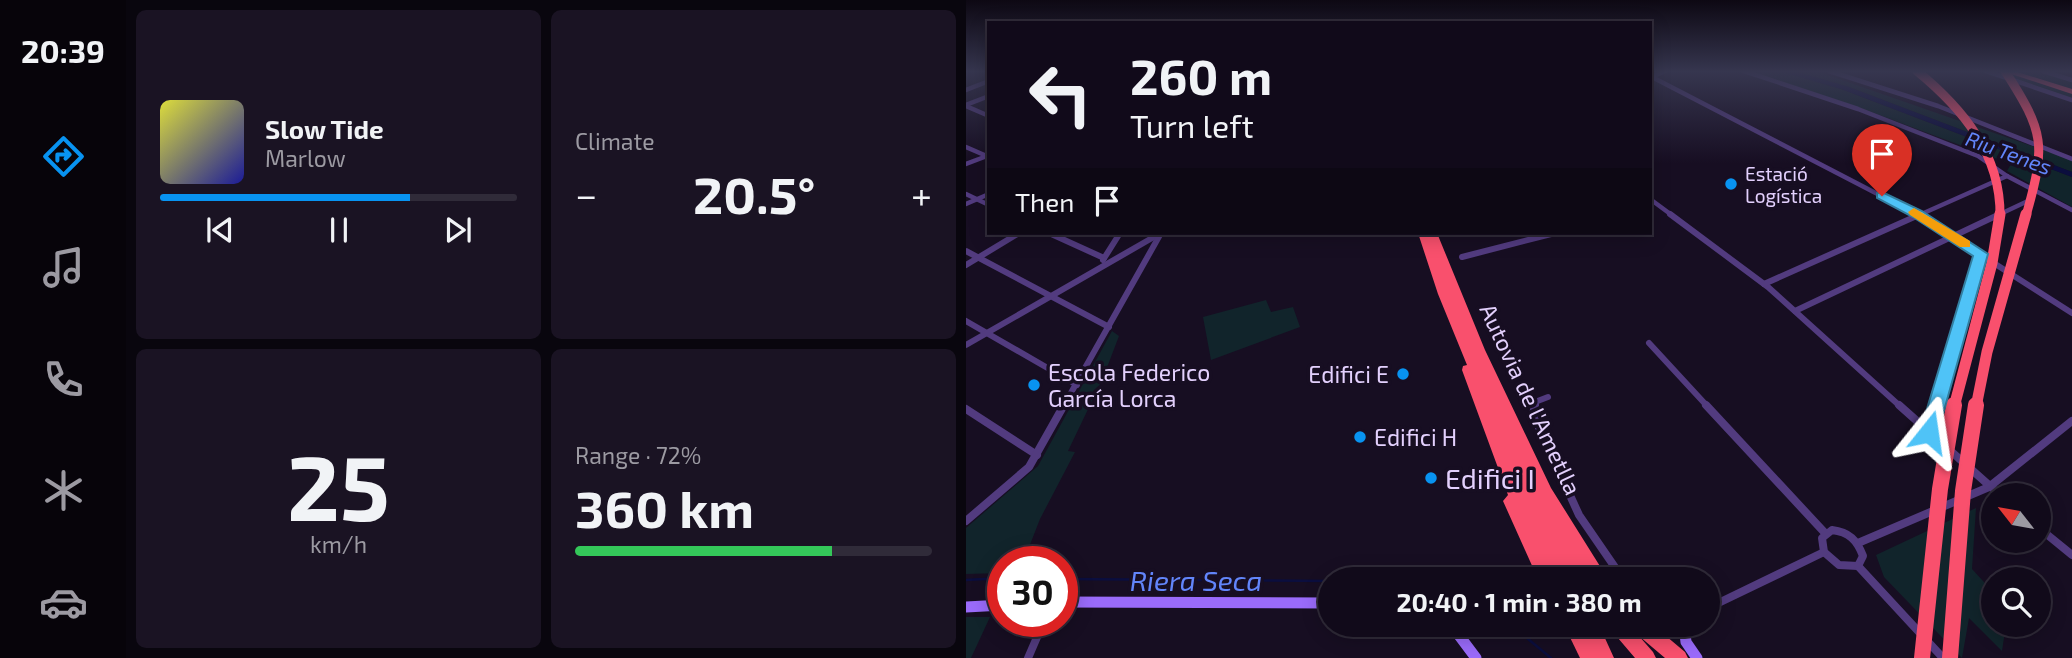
<!DOCTYPE html>
<meta charset="utf-8">
<style>
:root{--surface:#110a1a;--page:#1a1323;--text:#f1f3f6;--muted:#9c9aa2;--line:#302b39;--accent:#0893f1}
body{margin:0;font-family:"Exo 2",sans-serif;background:var(--page);color:var(--text);height:100vh;display:flex;flex-direction:column;font-size:26px;white-space:nowrap}
*{box-sizing:border-box;margin:0}
p{font-size:23px;color:var(--muted)}
.icon{flex:none;width:38px;height:38px;fill:none;stroke:currentColor;stroke-width:2;stroke-linecap:round;stroke-linejoin:round}
.map{position:relative;flex:1;overflow:hidden}
.panel{display:flex;flex-direction:column;gap:10px;padding:10px;background:#09060e;width:840px}
.panel>*{flex:none}
.guide{position:absolute;left:21px;top:21px;width:665px;height:214px;border-radius:0px;box-shadow:0 4px 18px #0003,0 0 0 2px var(--line);background:#110a1a;color:var(--text);overflow:hidden}
.needle{width:46px;rotate:301deg}
.fabs{position:absolute;left:1015px;top:483px;display:grid;gap:14px}
.fabs a{display:grid;place-items:center;width:70px;height:70px;border-radius:50%;background:var(--surface);box-shadow:0 4px 18px #0003,0 0 0 2px var(--line);font-size:35px}
.speed{position:absolute;left:21px;top:546px;display:flex;gap:14px;font-size:35px;font-weight:700;text-align:center}
.speed>*{display:grid;place-content:center;width:91px;height:91px;border-radius:50%;background:var(--surface);box-shadow:0 4px 18px #0003,0 0 0 2px var(--line);line-height:1}
.speed .limit{border:10px solid #d22;background:#fff;color:#111}
.pin{position:absolute;display:grid;place-items:center;width:60px;height:60px;color:#fff;margin:-72px -30px;border-radius:50% 50% 50% 0;rotate:-45deg;box-shadow:0 0 7px #0007}
.pin .icon{rotate:45deg}
.me{position:absolute;width:77px;margin:-38px;rotate:15deg;stroke-linejoin:round;filter:drop-shadow(0 0 5px #0008)}
.turn{display:flex;align-items:center;gap:24px;height:147px;padding:0 28px;font-size:32px}
.turn .icon{width:91px;height:91px;stroke-width:2.5}
.turn b{display:block;font-size:49px;line-height:60px}
.then{display:flex;align-items:center;height:66px;padding:0 28px;background:#0003;gap:14px;font-size:26px}
.big{font-size:52px;font-weight:700;line-height:1.1}
.panel .card{flex:1;display:flex;flex-direction:column;justify-content:center;gap:10px;min-width:0;padding:0 24px;border-radius:10px;background:var(--page)}
.panel .dial{align-items:center;gap:0}
.dial b{font-size:91px;line-height:1}
.song{display:flex;align-items:center;gap:21px}
.cover{width:84px;height:84px;border-radius:10px;background:linear-gradient(135deg,hsl(60 70% 55%),hsl(240 70% 35%))}
.played{height:7px;border-radius:4px;background:linear-gradient(90deg,var(--accent) 70%,var(--line) 70%)}
.keys{display:flex;justify-content:space-around;direction:ltr}
.heat{display:flex;justify-content:space-between;align-items:center;font-size:38px;direction:ltr}
.charge{height:10px;border-radius:5px;background:linear-gradient(90deg,#34c759 72%,var(--line) 0)}
.panel .tiles{flex:1;display:grid;gap:10px;grid-template-columns:repeat(2,1fr)}
.trip{position:absolute;left:352px;top:567px;width:402px;height:70px;border-radius:35px;background:var(--surface);box-shadow:0 4px 18px #0003,0 0 0 2px var(--line);font-weight:700;line-height:70px;text-align:center}
main{display:flex;flex:1;min-height:0}
.tab-bar{display:flex;flex-direction:column;width:126px;justify-content:space-around;align-items:center;background:#07040a;color:var(--muted)}
.tab-bar .icon{width:49px;height:49px}
.tab-bar .on{color:var(--accent)}
.tab-bar b{font-size:32px;color:var(--text)}
.map>svg:first-child{display:block}
.green{fill:#11242b}
.water{fill:#0b0e3e}
.lines{fill:none;stroke-linecap:round;stroke-linejoin:round}
.stream{stroke:#0b0e3e;stroke-width:2.5}
.street-far2{stroke:#523b7f;stroke-width:4.5}
.street-far1{stroke:#523b7f;stroke-width:6}
.street{stroke:#523b7f;stroke-width:8}
.secondary{stroke:#9a6bfa;stroke-width:11}
.highway{fill:#f9506d;fill-rule:evenodd}
.highway-bridge-far2{stroke:#f9506d;stroke-width:9}
.highway-bridge-far1{stroke:#f9506d;stroke-width:11}
.highway-bridge{stroke:#f9506d;stroke-width:16}
.route{fill:#4fc3f7;stroke:#337fa1;stroke-width:2}
.slow{fill:#f59e0b}
.poi-dot{fill:#0893f1;stroke:#170e22;stroke-width:2.5}
.labels{text-anchor:middle;dominant-baseline:central;stroke-width:7;stroke-linejoin:round;paint-order:stroke}
.far-poi-label{font-size:19px;fill:#e3d0fd;stroke:#170e22;text-anchor:start}
.far-water-label{font-size:21px;font-style:italic;fill:#6285fa;stroke:#170e22}
.poi-label{font-size:23px;fill:#e3d0fd;stroke:#170e22;text-anchor:start}
.street-label{font-size:23px;fill:#e3d0fd;stroke:#170e22}
.near-poi-label{font-size:28px;fill:#e3d0fd;stroke:#170e22;text-anchor:start}
.near-water-label{font-size:28px;font-style:italic;fill:#6285fa;stroke:#170e22}
</style>
<main>
<nav class="tab-bar">
<b>20:39</b>
<svg class="icon on" aria-label="directions" viewBox="0 0 24 24"><path d="M12 3l9 9-9 9-9-9zM9 14v-3h6M13 9l2 2-2 2"/></svg>
<svg class="icon" aria-label="music" viewBox="0 0 24 24"><path d="M9 18V5l10-2v13"/><circle cx="6" cy="18" r="3"/><circle cx="16" cy="16" r="3"/></svg>
<svg class="icon" aria-label="phone" viewBox="0 0 24 24"><path d="M5 4h4l2 5-3 2q2 4 5 5l2-3 5 2v4C11 20 4 13 5 4z"/></svg>
<svg class="icon" aria-label="climate" viewBox="0 0 24 24"><path d="M12 3v18M4 7l16 10M4 17L20 7"/></svg>
<svg class="icon" aria-label="car" viewBox="0 0 24 24"><path d="M5 17H2v-5l4-1 3-4h7l3 4 3 1v5h-3M9 17h6M6 11h13"/><circle cx="7" cy="17" r="2"/><circle cx="17" cy="17" r="2"/></svg>
</nav>
<section class="panel">
<div class="tiles">
<div class="card">
<div class="song"><i class="cover"></i><div><b>Slow Tide</b><p>Marlow</p></div></div>
<div class="played"></div>
<div class="keys"><svg class="icon" aria-label="previous" viewBox="0 0 24 24"><path d="M18 5L8 12l10 7zM5 5v14"/></svg><svg class="icon" aria-label="pause" viewBox="0 0 24 24"><path d="M8 5v14M16 5v14"/></svg><svg class="icon" aria-label="next" viewBox="0 0 24 24"><path d="M6 5l10 7-10 7zM19 5v14"/></svg></div>
</div>
<div class="card"><p>Climate</p>
<div class="heat"><a>−</a><b class="big">20.5°</b><a>+</a></div>
</div>
<div class="card dial"><b>25</b><p>km/h</p></div>
<div class="card"><p>Range · 72%</p><b class="big">360 km</b><div class="charge"></div></div>
</div>
</section>
<div class="map">
<svg width="1106" height="658" viewBox="0 0 1106 658">
<rect width="100%" height="100%" fill="#170e22"/>
<g class="green">
<path d="M784 71H813L875 89 1106 177V207L1041 171 1045 164 900 110Z"/>
<path d="M828 71H850L1106 160V172L883 87Z"/>
<path d="M1024 71H1082L1106 78V99Z"/>
<path d="M300 300 305 312 327 307 334 327 245 360 237 317Z"/>
<path d="M146 331 153 336 137 378 102 451 109 452 74 519 58 560 37 562V573L0 574V528L72 466Z"/>
<path d="M1010 508 1006 569 1027 592V625H1040L1036 651 1003 618 996 658 918 577 910 555Z"/>
<path d="M0 617H24L5 658H0Z"/>
</g>
<path class="water" d="M813 71H828L883 87 1106 172V177L875 89Z"/>
<g class="lines">
<g class="stream">
<path d="M96 579 364 581"/>
<path d="M0 580 37 578"/>
<path d="M545 625 585 658"/>
</g>
<g class="street-far2">
<path d="M778 71 892 109 1012 156 1041 176 1106 210"/>
<path d="M863 71 972 106 1106 159"/>
<path d="M1020 71 1106 100"/>
<path d="M1077 71 1106 80"/>
<path d="M684 76 954 216"/>
<path d="M686 77 699 71"/>
<path d="M0 90 23 81"/>
<path d="M0 105 23 96"/>
<path d="M0 106 23 116"/>
<path d="M0 147 23 157"/>
<path d="M0 164 21 156"/>
<path d="M0 194 23 205"/>
<path d="M684 199 707 216"/>
<path d="M0 204 23 194"/>
<path d="M951 216 1041 176"/>
<path d="M1030 216 1064 200"/>
</g>
<g class="street-far1">
<path d="M704 214 802 287 935 407"/>
<path d="M951 214 1106 313"/>
<path d="M83 233 138 258"/>
<path d="M387 234 392 233"/>
<path d="M0 251 143 327"/>
<path d="M496 257 589 233"/>
<path d="M137 260 154 233"/>
<path d="M0 265 53 233"/>
<path d="M798 284 955 214"/>
<path d="M829 311 1034 214"/>
<path d="M0 321 111 385"/>
<path d="M683 343 742 407"/>
<path d="M0 345 193 234"/>
<path d="M97 407 195 233"/>
<path d="M568 407 569 402 582 397"/>
<path d="M970 407 1015 254"/>
</g>
<g class="street">
<path d="M569 405 567 414 613 515 657 579"/>
<path d="M740 405 859 533"/>
<path d="M933 405 1034 495"/>
<path d="M0 409 71 455"/>
<path d="M963 432 971 405"/>
<path d="M0 521 63 467 98 405"/>
<path d="M1073 528 1106 555"/>
<path d="M866 530C883 532 891 540 897 556L892 566 873 565 858 552 856 538Z"/>
<path d="M892 543 1023 487 1106 421"/>
<path d="M892 566 977 658"/>
<path d="M742 608 858 552"/>
<path d="M62 658 78 621"/>
</g>
<g class="secondary">
<path d="M96 602 364 603"/>
<path d="M0 607 37 605"/>
<path d="M480 625 489 630 510 658"/>
<path d="M718 625 720 642 731 658"/>
</g>
<g class="highway">
<path d="M1036 71H1048L1106 89V94Z"/>
<path d="M452 233H471L519 350 585 488 642 579H607L602 572 605 579H572L537 501 542 495 496 370 497 366 501 365 472 294Z"/>
<path d="M598 625H633L648 658H614Z"/>
<path d="M643 625H663L667 628 665 625H687L719 652 722 658H699L673 636 687 652 690 658H669L646 631Z"/>
</g>
<g class="highway-bridge-far2">
<path d="M951 71C996 108 1035 154 1034 216"/>
<path d="M1039 71C1079 133 1080 145 1060 216"/>
</g>
<g class="highway-bridge-far1">
<path d="M988 407 1026 263 1034 214"/>
<path d="M1010 407 1021 352 1060 214"/>
</g>
<g class="highway-bridge">
<path d="M956 658 974 489 988 405"/>
<path d="M984 658 997 491 1010 405"/>
</g>
</g>
<linearGradient id="sky" x2="0" y2="1"><stop stop-color="#0d0813"/><stop offset="0.44" stop-color="#36364f"/><stop offset="1" stop-color="#36364f" stop-opacity="0"/></linearGradient>
<rect width="1106" height="163" fill="url(#sky)"/>
<path class="route" d="M916 192 956 211 1022 254 972 432 969 438 963 440 956 438 954 432 1007 256 947 217 911 198V193Z"/>
<path class="slow" d="M948 208 1004 241V247H994L944 215 942 212Z"/>
<g class="poi-dot">
<circle cx="765" cy="184" r="7"/>
<circle cx="437" cy="374" r="7"/>
<circle cx="68" cy="385" r="7"/>
<circle cx="394" cy="437" r="7"/>
<circle cx="465" cy="478" r="7"/>
</g>
<g class="labels">
<g class="far-poi-label">
<text x="779" y="173">Estació<tspan x="779" dy="22">Logística</tspan></text>
</g>
<g class="far-water-label">
<text transform="translate(1043 152) rotate(20)">Riu Tenes</text>
</g>
<g class="poi-label">
<text x="82" y="372">Escola Federico<tspan x="82" dy="26">García Lorca</tspan></text>
<text x="423" y="374" text-anchor="end">Edifici E</text>
<text x="408" y="437">Edifici H</text>
</g>
<g class="street-label">
<text transform="translate(565 399) rotate(65)">Autovia de l'Ametlla</text>
</g>
<g class="near-poi-label">
<text x="479" y="478">Edifici I</text>
</g>
<g class="near-water-label">
<text x="230" y="580">Riera Seca</text>
</g>
</g>
</svg>
<div class="fabs">
<a><svg class="needle" viewBox="-14 -14 28 28"><path d="M0-13l5 13h-10z" fill="#e53935"/><path d="M0 13l5-13h-10z" fill="#9c9aa2"/></svg></a>
<a><svg class="icon" aria-label="search" viewBox="0 0 24 24"><circle cx="10" cy="10" r="6"/><path d="M15 15l6 6"/></svg></a>
</div>
<div class="speed"><div class="limit">30</div></div>
<div class="pin" style="left:916px;top:196px;background:#d93025"><svg class="icon" aria-label="arrive" viewBox="0 0 24 24"><path d="M6 21V4h12l-3 4 3 4H6"/></svg></div>
<svg class="me" style="left:963px;top:432px" viewBox="-20 -20 40 40"><path d="M0-17L14 15 0 8-14 15z" fill="#4fc3f7" stroke="#fff" stroke-width="4"/></svg>
<div class="trip">20:40 · 1 min · 380 m</div>
<div class="guide">
<div class="turn"><svg class="icon" aria-label="left" viewBox="0 0 24 24"><path d="M17 20v-9H6M10 6l-5 5 5 5"/></svg><div><b>260 m</b>Turn left</div></div>
<div class="then">Then<svg class="icon" aria-label="arrive" viewBox="0 0 24 24"><path d="M6 21V4h12l-3 4 3 4H6"/></svg></div>
</div>
</div>
</main>
